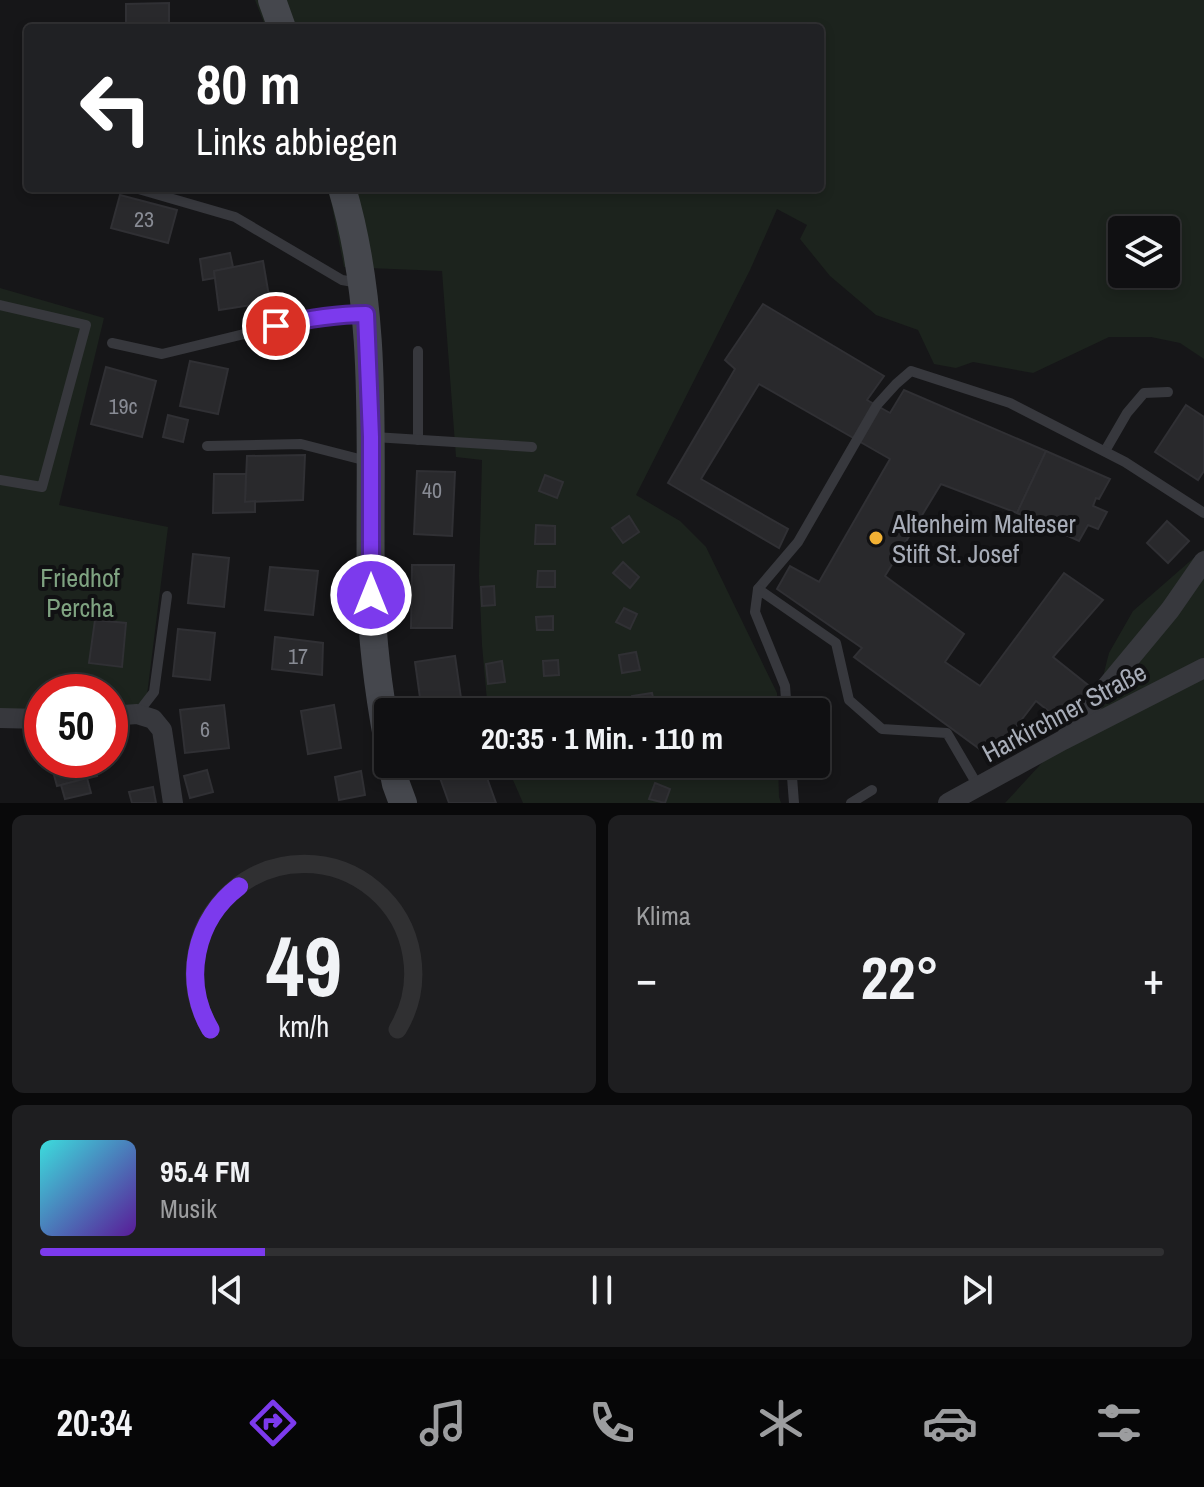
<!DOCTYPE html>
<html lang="de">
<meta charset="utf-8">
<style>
:root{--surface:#101012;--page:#1e1e20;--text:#f1f3f6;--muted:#9c9d9f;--line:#303032;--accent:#7c3aed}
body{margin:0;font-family:"Archivo Narrow",sans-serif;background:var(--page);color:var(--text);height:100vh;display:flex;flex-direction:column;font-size:30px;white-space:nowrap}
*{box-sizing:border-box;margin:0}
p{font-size:26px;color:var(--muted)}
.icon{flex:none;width:44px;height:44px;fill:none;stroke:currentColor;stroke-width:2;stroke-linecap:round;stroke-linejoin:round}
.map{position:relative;height:803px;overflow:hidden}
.details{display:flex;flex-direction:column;gap:12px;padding:12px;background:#09090a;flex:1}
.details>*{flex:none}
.banner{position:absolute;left:24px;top:24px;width:800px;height:168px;border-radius:8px;box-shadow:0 4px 12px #0003,0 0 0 2px var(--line);background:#202124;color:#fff;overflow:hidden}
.buttons{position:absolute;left:1108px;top:216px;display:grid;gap:16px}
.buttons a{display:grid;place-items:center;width:72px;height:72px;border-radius:8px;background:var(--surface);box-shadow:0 4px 12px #0003,0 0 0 2px var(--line);font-size:40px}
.speed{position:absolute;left:24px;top:674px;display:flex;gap:16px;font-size:40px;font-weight:700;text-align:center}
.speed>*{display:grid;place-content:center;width:104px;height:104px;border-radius:50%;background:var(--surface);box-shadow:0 4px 12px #0003,0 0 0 2px var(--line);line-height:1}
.speed .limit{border:12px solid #d22;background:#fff;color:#111}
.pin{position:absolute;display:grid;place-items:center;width:68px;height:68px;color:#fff;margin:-34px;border:4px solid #fff;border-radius:50%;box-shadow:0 2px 8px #0007}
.me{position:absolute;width:88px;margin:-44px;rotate:0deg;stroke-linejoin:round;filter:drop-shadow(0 0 6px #0008)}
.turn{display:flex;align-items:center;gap:28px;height:168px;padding:0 40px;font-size:36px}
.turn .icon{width:104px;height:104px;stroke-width:2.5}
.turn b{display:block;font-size:56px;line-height:68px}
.big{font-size:60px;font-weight:700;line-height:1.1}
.details .tile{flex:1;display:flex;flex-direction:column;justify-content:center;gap:12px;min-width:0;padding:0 28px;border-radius:12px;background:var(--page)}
.details .dial{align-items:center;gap:0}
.dial svg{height:208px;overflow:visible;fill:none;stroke:var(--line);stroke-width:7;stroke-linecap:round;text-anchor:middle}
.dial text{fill:var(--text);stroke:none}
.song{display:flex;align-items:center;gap:24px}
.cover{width:96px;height:96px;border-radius:12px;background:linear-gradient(135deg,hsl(180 70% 55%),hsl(270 70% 35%))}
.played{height:8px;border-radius:4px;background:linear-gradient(90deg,var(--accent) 20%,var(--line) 20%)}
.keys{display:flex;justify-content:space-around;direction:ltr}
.heat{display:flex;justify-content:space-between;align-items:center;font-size:44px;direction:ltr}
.details .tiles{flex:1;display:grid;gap:12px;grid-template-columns:1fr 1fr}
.tile:last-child{grid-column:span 2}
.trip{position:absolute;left:374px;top:698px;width:456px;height:80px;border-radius:8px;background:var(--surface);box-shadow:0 4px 12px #0003,0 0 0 2px var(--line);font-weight:700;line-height:80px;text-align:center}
.tabs{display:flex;height:128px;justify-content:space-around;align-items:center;background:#060607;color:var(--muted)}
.tabs .icon{width:56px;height:56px}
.tabs .active{color:var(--accent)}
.tabs b{font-size:36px;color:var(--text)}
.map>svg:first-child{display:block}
.green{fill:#1c231d;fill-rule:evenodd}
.building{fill:#29292c;stroke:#303034;stroke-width:2}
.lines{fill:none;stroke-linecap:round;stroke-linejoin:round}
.service{stroke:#37383d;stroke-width:10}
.minor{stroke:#37383d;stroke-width:20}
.secondary{stroke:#45474d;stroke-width:28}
.route-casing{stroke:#51269a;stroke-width:20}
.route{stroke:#7c3aed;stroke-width:14}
.poi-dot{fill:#f2b134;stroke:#111113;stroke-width:3}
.labels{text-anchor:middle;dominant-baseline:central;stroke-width:8;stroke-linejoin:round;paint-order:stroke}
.number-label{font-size:22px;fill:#888b94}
.poi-label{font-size:26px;fill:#a8adb8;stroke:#111113;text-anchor:start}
.park-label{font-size:26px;fill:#7fa381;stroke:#111113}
.street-label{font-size:26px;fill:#a8adb8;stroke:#111113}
</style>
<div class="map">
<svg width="1204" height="803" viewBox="0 0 1204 803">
<rect width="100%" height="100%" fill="#161618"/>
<g class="green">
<path d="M255 0H1204V359L1180 343 1151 337H1109L1033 373 973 362 956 368 934 364 918 330 876 315 830 276 800 239 807 225 777 209 750 270 636 495 680 521 706 547 777 693 778 712H488L482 645 479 576 482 460 456 457 442 271 344 267 331 201 327 188H820V28H266ZM1122 230H1166V274H1122Z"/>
<path d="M0 288 104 318 59 505 168 527 146 703 110 709V692H42V713L0 710Z"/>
<path d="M1204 549V803H1005L1063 740 1098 696 1109 653 1133 611Z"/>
<path d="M506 764H778L779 797 781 803H523Z"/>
</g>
<g class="building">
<path d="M169 3V28H126V4Z"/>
<path d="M120 195 177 210 168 243 111 228Z"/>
<path d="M230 253 233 267 214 271 215 278 203 280 200 259Z"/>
<path d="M263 261 270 302 219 310 214 271Z"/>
<path d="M763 304 884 376 867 400 890 413 904 390 1046 451 1017 513 941 484 885 576 964 634 945 662 980 686 1064 573 1103 600 1053 657 1093 689 1066 725 1036 701 992 758 854 657 862 648 777 589 790 566 819 582 890 459 759 384 701 479 788 529 779 548 668 483 735 369 725 360Z"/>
<path d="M190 361 228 369 218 414 180 406Z"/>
<path d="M106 367 156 381 142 437 91 424Z"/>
<path d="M1186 405 1204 417V471L1198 480 1155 452Z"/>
<path d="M168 415 188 420 183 442 163 437Z"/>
<path d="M1046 451 1110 479 1099 499 1096 498 1093 506 1107 512 1098 529 1088 525 1079 541 1017 513Z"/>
<path d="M305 455 303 500 245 502 247 456Z"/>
<path d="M417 471 455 472 452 536 414 534Z"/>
<path d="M214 474H246L245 502 255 501V512L213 513Z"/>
<path d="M545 475 563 482 557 498 539 491Z"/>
<path d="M629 516 639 532 623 543 612 528Z"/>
<path d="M1167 521 1189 541 1168 563 1147 543Z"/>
<path d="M536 525 555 526V544H535Z"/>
<path d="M193 554 229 558 224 607 188 603Z"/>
<path d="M623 562 639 577 630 588 613 573Z"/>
<path d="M412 565H454L452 628H411Z"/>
<path d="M270 567 318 571 313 615 265 610Z"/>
<path d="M538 571H555V587H537Z"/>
<path d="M494 586 495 605 482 606 481 587Z"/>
<path d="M624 608 637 614 630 629 616 622Z"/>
<path d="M553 616V630H537L536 617Z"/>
<path d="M95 620 126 623 122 667 89 663Z"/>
<path d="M178 629 215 633 210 680 173 676Z"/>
<path d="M275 637 323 643 322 675 272 669Z"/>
<path d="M636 652 640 670 622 673 619 655Z"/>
<path d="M455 656 463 712H422L415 662Z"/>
<path d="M558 660 559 675 544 676 543 661Z"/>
<path d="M502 661 505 682 488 684 486 664Z"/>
<path d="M652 693 656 711 633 712 632 696Z"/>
<path d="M224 705 229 748 185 753 180 710Z"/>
<path d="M334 705 341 748 308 754 301 711Z"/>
<path d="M50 760H93L97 776 57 786Z"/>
<path d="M435 764H482L496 803H449Z"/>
<path d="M207 770 213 792 190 798 184 776Z"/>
<path d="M361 771 365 795 339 800 335 777Z"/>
<path d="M87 778 91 793 65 799 61 785Z"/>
<path d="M655 783 670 789 665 803 649 799Z"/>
<path d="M153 787 156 803H132L129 792Z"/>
</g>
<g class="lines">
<g class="service">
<path d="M135 188 235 217 342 280 359 283"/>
<path d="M0 305 86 325 42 487 0 480"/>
<path d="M112 343 162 354 302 320 347 314H365"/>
<path d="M418 351V440"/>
<path d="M374 437 532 447"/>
<path d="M207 446 301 444 367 461"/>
<path d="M1105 451 1127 413 1144 393 1168 392"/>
<path d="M758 589 798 542 877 405 896 384 911 371 1010 403 1125 462 1204 513"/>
<path d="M787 712 785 686 755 612 758 589 836 643 849 700 882 729 947 733 978 786"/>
<path d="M137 714 154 692 167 596"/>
<path d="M791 764 794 803"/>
<path d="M851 803 872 790"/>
</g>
<g class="minor">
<path d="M110 716 137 714 153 719 162 730 173 803"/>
<path d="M0 718 42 719"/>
<path d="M1068 733 1170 610 1204 561"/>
<path d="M948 803 1063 740 1204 668"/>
</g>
<g class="secondary">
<path d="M272 0 282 28"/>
<path d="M342 188C381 319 368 457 371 592 372 642 379 694 388 743"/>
<path d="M392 764 396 784 403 803"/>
</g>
</g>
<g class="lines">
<defs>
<path id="route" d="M276 326C306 319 336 314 366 314L371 437V595"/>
</defs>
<use href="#route" class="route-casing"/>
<use href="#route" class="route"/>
</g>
<circle class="poi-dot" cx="876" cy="538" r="8"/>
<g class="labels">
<g class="number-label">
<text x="144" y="219">23</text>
<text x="123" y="406">19c</text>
<text x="432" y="490">40</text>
<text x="298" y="656">17</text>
<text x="205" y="729">6</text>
</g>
<g class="poi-label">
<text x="892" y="523">Altenheim Malteser<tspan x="892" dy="30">Stift St. Josef</tspan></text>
</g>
<g class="park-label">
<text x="80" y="577">Friedhof<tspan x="80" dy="30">Percha</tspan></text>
</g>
<g class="street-label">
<text transform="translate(1064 712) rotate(-28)">Harkirchner Straße</text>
</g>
</g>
</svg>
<div class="buttons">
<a><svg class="icon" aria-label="layers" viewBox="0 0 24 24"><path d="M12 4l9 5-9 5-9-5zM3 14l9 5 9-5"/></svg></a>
</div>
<div class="speed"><div class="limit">50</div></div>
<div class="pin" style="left:276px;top:326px;background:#d93025"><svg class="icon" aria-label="arrive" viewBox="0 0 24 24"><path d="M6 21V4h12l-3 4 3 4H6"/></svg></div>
<svg class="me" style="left:371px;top:595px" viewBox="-20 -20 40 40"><circle r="17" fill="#7c3aed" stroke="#fff" stroke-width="3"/><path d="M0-11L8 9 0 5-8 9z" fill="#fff"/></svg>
<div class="trip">20:35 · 1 Min. · 110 m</div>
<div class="banner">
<div class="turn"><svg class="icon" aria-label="left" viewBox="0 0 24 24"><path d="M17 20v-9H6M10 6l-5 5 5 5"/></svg><div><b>80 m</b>Links abbiegen</div></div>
</div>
</div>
<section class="details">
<div class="tiles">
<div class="tile dial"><svg viewBox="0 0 100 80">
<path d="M14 69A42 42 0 1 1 86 69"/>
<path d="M14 69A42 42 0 0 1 25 14" stroke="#7c3aed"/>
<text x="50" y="56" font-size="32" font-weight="700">49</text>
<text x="50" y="72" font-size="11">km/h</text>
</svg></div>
<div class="tile"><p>Klima</p>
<div class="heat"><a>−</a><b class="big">22°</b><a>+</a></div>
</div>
<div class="tile">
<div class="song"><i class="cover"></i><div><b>95.4 FM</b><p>Musik</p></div></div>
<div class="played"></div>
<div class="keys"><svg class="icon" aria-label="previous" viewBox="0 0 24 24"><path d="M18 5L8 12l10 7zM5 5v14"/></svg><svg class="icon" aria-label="pause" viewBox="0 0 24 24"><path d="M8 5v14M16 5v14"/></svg><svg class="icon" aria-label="next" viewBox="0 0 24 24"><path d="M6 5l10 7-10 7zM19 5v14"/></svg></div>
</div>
</div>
</section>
<nav class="tabs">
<b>20:34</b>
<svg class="icon active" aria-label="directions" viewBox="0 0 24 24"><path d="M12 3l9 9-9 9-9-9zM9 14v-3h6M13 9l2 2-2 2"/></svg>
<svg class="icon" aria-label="music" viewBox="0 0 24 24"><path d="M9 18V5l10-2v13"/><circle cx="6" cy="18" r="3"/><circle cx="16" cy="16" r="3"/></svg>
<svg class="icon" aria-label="phone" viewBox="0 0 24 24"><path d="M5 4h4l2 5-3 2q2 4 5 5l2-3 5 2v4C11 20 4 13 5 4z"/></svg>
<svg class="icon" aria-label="climate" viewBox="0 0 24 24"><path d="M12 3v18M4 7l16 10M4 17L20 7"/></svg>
<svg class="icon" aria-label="car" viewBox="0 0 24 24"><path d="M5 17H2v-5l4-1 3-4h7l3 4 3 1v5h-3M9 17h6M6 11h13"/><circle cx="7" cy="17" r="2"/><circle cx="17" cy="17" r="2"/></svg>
<svg class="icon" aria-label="filters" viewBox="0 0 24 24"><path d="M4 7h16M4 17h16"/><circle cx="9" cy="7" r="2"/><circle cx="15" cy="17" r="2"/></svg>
</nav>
